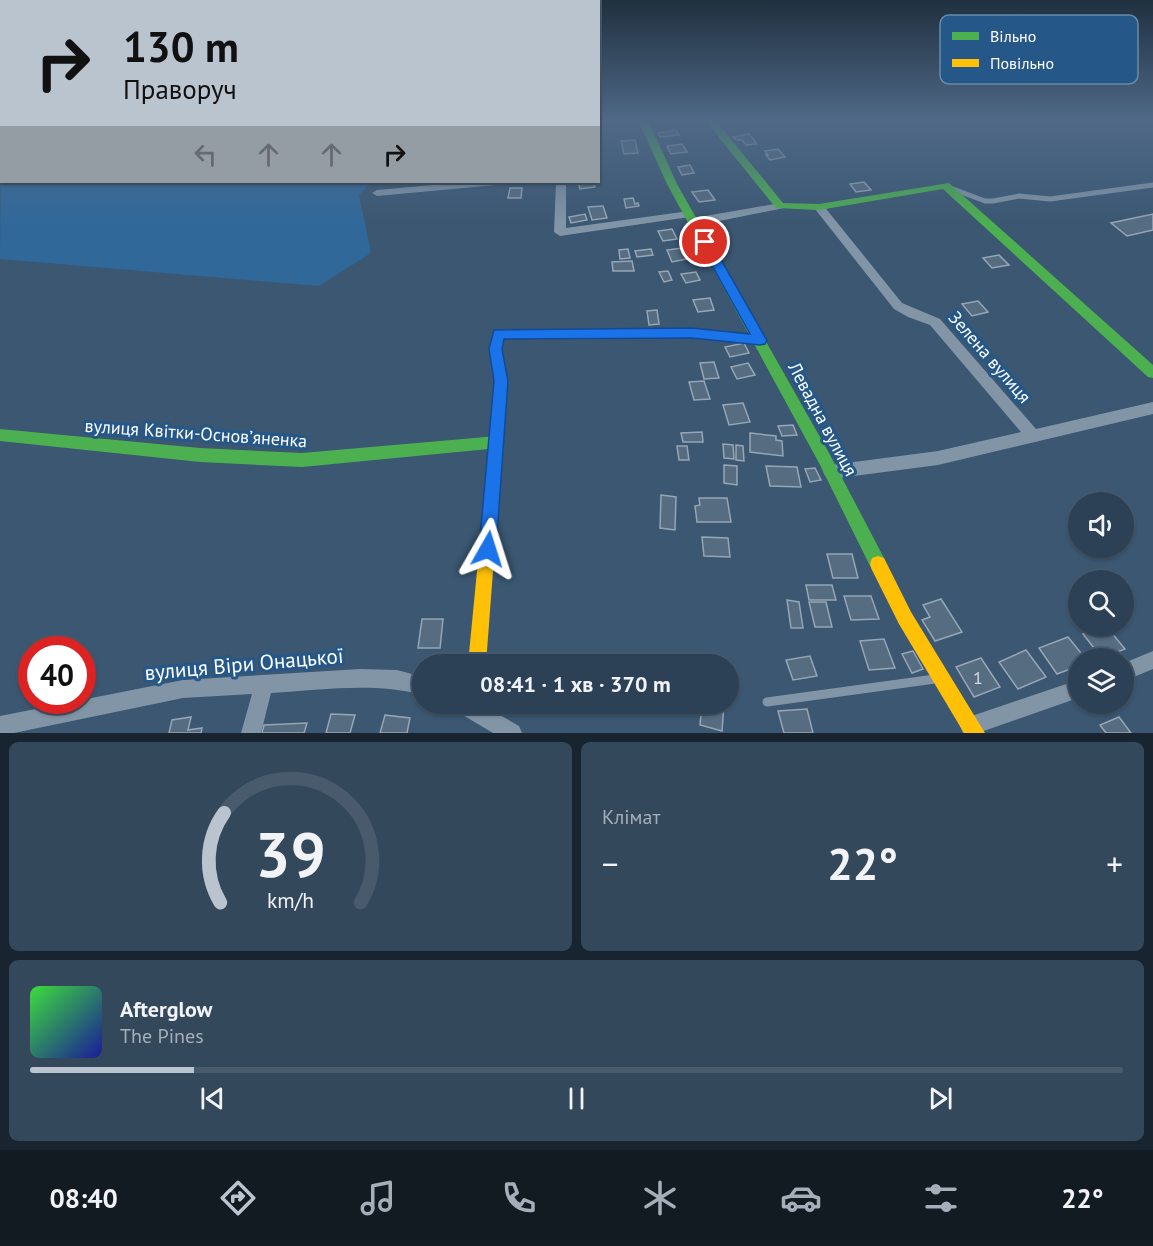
<!DOCTYPE html>
<html lang="uk">
<meta charset="utf-8">
<style>
:root{--surface:#2c4156;--page:#34485c;--text:#f1f3f6;--muted:#a6afb9;--line:#485a6c;--accent:#bac4ce}
body{margin:0;font-family:"PT Sans",sans-serif;background:var(--page);color:var(--text);height:100vh;display:flex;flex-direction:column;font-size:22px;white-space:nowrap}
*{box-sizing:border-box;margin:0}
p{font-size:20px;color:var(--muted)}
.icon{flex:none;width:33px;height:33px;fill:none;stroke:currentColor;stroke-width:2;stroke-linecap:round;stroke-linejoin:round}
.map{position:relative;height:733px;overflow:hidden}
.sheet{display:flex;flex-direction:column;gap:9px;padding:9px;background:#18242f;flex:1}
.sheet>*{flex:none}
.hud{position:absolute;left:0px;top:0px;width:600px;height:183px;box-shadow:0 2px 4px #0004,0 0 0 2px var(--line);background:#bac4ce;color:#111;overflow:hidden}
.tools{position:absolute;left:1068px;top:492px;display:grid;gap:12px}
.tools a{display:grid;place-items:center;width:66px;height:66px;border-radius:50%;background:var(--surface);box-shadow:0 2px 4px #0004,0 0 0 2px var(--line);font-size:30px}
.speed{position:absolute;left:18px;top:636px;display:flex;gap:12px;font-size:30px;font-weight:700;text-align:center}
.speed>*{display:grid;place-content:center;width:78px;height:78px;border-radius:50%;background:var(--surface);box-shadow:0 2px 4px #0004,0 0 0 2px var(--line);line-height:1}
.speed .limit{border:9px solid #d22;background:#fff;color:#111}
.pin{position:absolute;display:grid;place-items:center;width:51px;height:51px;color:#fff;margin:-26px;border:3px solid #fff;border-radius:50%;box-shadow:0 2px 6px #0007}
.me{position:absolute;width:66px;margin:-33px;rotate:6deg;stroke-linejoin:round;filter:drop-shadow(0 0 4px #0008)}
.turn{display:flex;align-items:center;gap:21px;height:126px;padding:0 24px;font-size:27px}
.turn .icon{width:78px;height:78px;stroke-width:2.5}
.turn b{display:block;font-size:42px;line-height:51px}
.lanes{display:flex;align-items:center;height:57px;padding:0 24px;background:#0003;justify-content:center;gap:30px;direction:ltr}
.lanes .off{opacity:.35}
.big{font-size:45px;font-weight:700;line-height:1.1}
.sheet .widget{flex:1;display:flex;flex-direction:column;justify-content:center;gap:9px;min-width:0;padding:0 21px;border-radius:9px;background:var(--page)}
.sheet .dial{align-items:center;gap:0}
.dial svg{height:156px;overflow:visible;fill:none;stroke:var(--line);stroke-width:7;stroke-linecap:round;text-anchor:middle}
.dial text{fill:var(--text);stroke:none}
.song{display:flex;align-items:center;gap:18px}
.cover{width:72px;height:72px;border-radius:9px;background:linear-gradient(135deg,hsl(120 70% 55%),hsl(240 70% 35%))}
.played{height:6px;border-radius:3px;background:linear-gradient(90deg,var(--accent) 15%,var(--line) 15%)}
.keys{display:flex;justify-content:space-around;direction:ltr}
.heat{display:flex;justify-content:space-between;align-items:center;font-size:33px;direction:ltr}
.sheet .tiles{flex:1;display:grid;gap:9px;grid-template-columns:1fr 1fr}
.widget:last-child{grid-column:span 2}
.trip{position:absolute;left:412px;top:654px;width:327px;height:60px;border-radius:30px;background:var(--surface);box-shadow:0 2px 4px #0004,0 0 0 2px var(--line);font-weight:700;line-height:60px;text-align:center}
.tab-bar{display:flex;height:96px;justify-content:space-around;align-items:center;background:#121a22;color:var(--muted)}
.tab-bar .icon{width:42px;height:42px}
.tab-bar .current{color:var(--accent)}
.tab-bar b{font-size:27px;color:var(--text)}
.map>svg:first-child{display:block}
.green{fill:#31689a}
.building{fill:#556c81;stroke:#96a6b5;stroke-width:1.5}
.lines{fill:none;stroke-linecap:round;stroke-linejoin:round}
.lane-far2{stroke:#8295a7;stroke-width:5}
.lane-far1{stroke:#8295a7;stroke-width:7}
.lane{stroke:#8295a7;stroke-width:9}
.street{fill:#8295a7;fill-rule:evenodd}
.fast{fill:#4caf50;fill-rule:evenodd}
.slow{fill:#ffc107;fill-rule:evenodd}
.route{fill:#1a73e8;stroke:#114b97;stroke-width:1.5}
.labels{text-anchor:middle;dominant-baseline:central;stroke-width:6;stroke-linejoin:round;paint-order:stroke}
.street-label{font-size:18px;fill:#fff;stroke:#255888}
.near-number-label{font-size:18px;fill:#d4dae0}
.near-street-label{font-size:21px;fill:#fff;stroke:#255888}
.key{fill:#255888;stroke:#668aac;stroke-width:1.5}
.key-label{font-size:16px;fill:#fff}
</style>
<div class="map">
<svg width="1153" height="733" viewBox="0 0 1153 733">
<rect width="100%" height="100%" fill="#3b5772"/>
<path class="green" d="M1 128 2 182H372L359 195 371 253 319 286 0 259Z"/>
<g class="building">
<path d="M676 130 679 135 660 137 658 133Z"/>
<path d="M749 134 757 144 746 145 742 140H736L733 137Z"/>
<path d="M635 140 638 153 624 154 621 141Z"/>
<path d="M682 144 687 152 671 154 667 146Z"/>
<path d="M778 149 785 157 770 160 766 155H768L765 151Z"/>
<path d="M690 165 694 173 682 175 678 167Z"/>
<path d="M578 182H593L595 187 580 189Z"/>
<path d="M864 182 871 190 856 192 850 184Z"/>
<path d="M510 188H522L521 198H508Z"/>
<path d="M708 190 715 200 699 202 692 192Z"/>
<path d="M633 198 635 204 638 203 639 206 626 208 624 199Z"/>
<path d="M603 206 607 218 592 220 588 207Z"/>
<path d="M585 214 587 220 571 223 569 217Z"/>
<path d="M1153 214V230L1127 236 1111 223Z"/>
<path d="M672 229 677 239 663 241 658 231Z"/>
<path d="M682 248 687 259 672 262 667 250Z"/>
<path d="M628 249 630 258 620 259 619 250Z"/>
<path d="M651 249 653 255 637 257 635 251Z"/>
<path d="M999 255 1009 265 992 268 983 258Z"/>
<path d="M632 261 634 271H613L612 262Z"/>
<path d="M668 271 672 280 664 282 659 272Z"/>
<path d="M696 272 700 280 686 283 681 274Z"/>
<path d="M710 298 714 310 698 312 693 300Z"/>
<path d="M978 301 988 312 972 316 962 304Z"/>
<path d="M657 310 659 324 649 325 647 311Z"/>
<path d="M744 343 749 353 730 357 725 347Z"/>
<path d="M714 362 719 378 704 379 700 363Z"/>
<path d="M748 363 755 375 737 379 731 367Z"/>
<path d="M704 381 710 399 694 400 689 382Z"/>
<path d="M743 403 750 422 729 425 723 405Z"/>
<path d="M793 425 797 435 782 436 778 426Z"/>
<path d="M702 432 703 442H683L681 433Z"/>
<path d="M750 433 776 436V440L782 441 783 456 750 452Z"/>
<path d="M723 444 733 445 734 459 724 458Z"/>
<path d="M736 445 743 446 744 461 736 460Z"/>
<path d="M677 446H687L689 460H679Z"/>
<path d="M724 465 737 466V485L724 483Z"/>
<path d="M766 466 797 467 801 487 770 486Z"/>
<path d="M815 468 821 480 810 482 805 469Z"/>
<path d="M661 495 676 497 675 530 660 528Z"/>
<path d="M699 498H727L731 522H697L695 506 700 505Z"/>
<path d="M702 537 728 538 730 557 704 556Z"/>
<path d="M827 554H852L858 578H833Z"/>
<path d="M806 585H832L836 600H809Z"/>
<path d="M844 596H871L879 619 851 620Z"/>
<path d="M941 599 962 632 935 641 922 620 930 617 923 605Z"/>
<path d="M787 600 799 602 803 628H791Z"/>
<path d="M809 602H826L832 627H815Z"/>
<path d="M422 619H443L440 648H418Z"/>
<path d="M1103 626H1106L1125 649 1102 658 1083 634Z"/>
<path d="M1068 637 1085 658H1078V666L1057 674 1039 648Z"/>
<path d="M884 639 895 668 869 670 860 641Z"/>
<path d="M1026 650 1046 677 1018 689 999 662Z"/>
<path d="M913 651 923 669 912 673 902 654Z"/>
<path d="M810 656 817 676 793 680 786 660Z"/>
<path d="M981 658 1000 687 974 697 956 667Z"/>
<path d="M702 704H724L722 731 700 725Z"/>
<path d="M807 709 813 733H784L778 711Z"/>
<path d="M331 714 355 715 350 733H326Z"/>
<path d="M385 715 410 718 407 733H380Z"/>
<path d="M191 717 188 730 202 728 201 733H169L172 720Z"/>
<path d="M1119 717 1131 733H1106L1100 725Z"/>
<path d="M307 723 304 733H262L264 725Z"/>
</g>
<g class="lines">
<path class="lane-far2" d="M953 189 985 201H993L1019 196 1050 199 1153 185"/>
<path class="lane-far1" d="M497 440 501 380 496 349 498 334 692 333 755 340"/>
<path class="lane" d="M767 702 935 679"/>
<g class="street">
<path d="M467 182H501L496 185 377 196 372 193 377 190Z"/>
<path d="M556 182H566V228L689 211 694 214 689 217 560 236 554 232Z"/>
<path d="M780 203 784 204V208L694 226 688 222 694 218Z"/>
<path d="M819 204 823 205 902 303 940 319 1036 429 1153 402V414L938 465 831 479 826 477 823 472 826 467 831 465 938 451 1021 432 930 325 908 317 894 309 815 209V205Z"/>
<path d="M1153 651V669L1124 681V663Z"/>
<path d="M360 669 397 670 423 677V695C373 682 322 690 271 693L261 733H241L252 694 183 698 14 733H0V716L183 680Z"/>
<path d="M1078 680V698L978 733H963L960 726 963 719Z"/>
<path d="M453 704H481L519 726 522 733H493L456 711Z"/>
</g>
<g class="fast">
<rect x="0" y="120" width="2" height="6"/>
<path d="M638 120H648L677 184 829 453 884 558 886 564 884 570 878 572 872 570 819 463 667 184Z"/>
<path d="M705 120H715L783 203 819 204 949 183 1153 365V378L1148 377 943 189 819 210 776 208Z"/>
<path d="M0 429 200 448 302 453 497 436 502 437 504 442 493 571 491 577 485 579 479 577 477 571 489 449 302 467 200 462 0 441Z"/>
</g>
<g class="slow">
<path d="M878 556 884 558 911 612 985 733H964L899 624 872 570 870 564 872 558Z"/>
<path d="M485 563 491 565 493 571 486 664H468L477 571 479 565Z"/>
</g>
</g>
<linearGradient id="sky" x2="0" y2="1"><stop stop-color="#20303f"/><stop offset="0.54" stop-color="#4f6987"/><stop offset="1" stop-color="#4f6987" stop-opacity="0"/></linearGradient>
<rect width="1153" height="223" fill="url(#sky)"/>
<path class="route" d="M705 238 711 242 765 337 767 340 765 344 760 345 692 338 504 339 502 349 508 381 496 549 494 555 488 557 482 555 479 549 494 381 489 349 494 330 692 328 750 334 699 242Z"/>
<g class="labels">
<g class="street-label">
<text transform="translate(990 357) rotate(49)">Зелена вулиця</text>
<text transform="translate(823 419) rotate(62)">Левадна вулиця</text>
<text transform="translate(196 433) rotate(4)">вулиця Квітки-Основʼяненка</text>
</g>
<g class="near-number-label">
<text x="978" y="677">1</text>
</g>
<g class="near-street-label">
<text transform="translate(244 664) rotate(-5)">вулиця Віри Онацької</text>
</g>
</g>
<rect x="940" y="15" width="198" height="69" rx="9" class="key"/>
<rect x="952" y="32" width="27" height="8" fill="#4caf50"/>
<rect x="952" y="59" width="27" height="8" fill="#ffc107"/>
<g class="key-label">
<text x="990" y="42">Вільно</text>
<text x="990" y="69">Повільно</text>
</g>
</svg>
<div class="tools">
<a><svg class="icon" aria-label="sound" viewBox="0 0 24 24"><path d="M4 9h4l5-4v14l-5-4H4zM17 9q2 3 0 6"/></svg></a>
<a><svg class="icon" aria-label="search" viewBox="0 0 24 24"><circle cx="10" cy="10" r="6"/><path d="M15 15l6 6"/></svg></a>
<a><svg class="icon" aria-label="layers" viewBox="0 0 24 24"><path d="M12 4l9 5-9 5-9-5zM3 14l9 5 9-5"/></svg></a>
</div>
<div class="speed"><div class="limit">40</div></div>
<div class="pin" style="left:705px;top:242px;background:#d93025"><svg class="icon" aria-label="arrive" viewBox="0 0 24 24"><path d="M6 21V4h12l-3 4 3 4H6"/></svg></div>
<svg class="me" style="left:488px;top:549px" viewBox="-20 -20 40 40"><path d="M0-17L14 15 0 8-14 15z" fill="#1a73e8" stroke="#fff" stroke-width="4"/></svg>
<div class="trip">08:41 · 1 хв · 370 m</div>
<div class="hud">
<div class="turn"><svg class="icon" aria-label="right" viewBox="0 0 24 24"><path d="M7 20v-9h11M14 6l5 5-5 5"/></svg><div><b>130 m</b>Праворуч</div></div>
<div class="lanes"><svg class="icon off" aria-label="left" viewBox="0 0 24 24"><path d="M17 20v-9H6M10 6l-5 5 5 5"/></svg><svg class="icon off" aria-label="ahead" viewBox="0 0 24 24"><path d="M12 20V5M6 11l6-6 6 6"/></svg><svg class="icon off" aria-label="ahead" viewBox="0 0 24 24"><path d="M12 20V5M6 11l6-6 6 6"/></svg><svg class="icon" aria-label="right" viewBox="0 0 24 24"><path d="M7 20v-9h11M14 6l5 5-5 5"/></svg></div>
</div>
</div>
<section class="sheet">
<div class="tiles">
<div class="widget dial"><svg viewBox="0 0 100 80">
<path d="M14 69A42 42 0 1 1 86 69"/>
<path d="M14 69A42 42 0 0 1 16 23" stroke="#bac4ce"/>
<text x="50" y="56" font-size="32" font-weight="700">39</text>
<text x="50" y="72" font-size="11">km/h</text>
</svg></div>
<div class="widget"><p>Клімат</p>
<div class="heat"><a>−</a><b class="big">22°</b><a>+</a></div>
</div>
<div class="widget">
<div class="song"><i class="cover"></i><div><b>Afterglow</b><p>The Pines</p></div></div>
<div class="played"></div>
<div class="keys"><svg class="icon" aria-label="previous" viewBox="0 0 24 24"><path d="M18 5L8 12l10 7zM5 5v14"/></svg><svg class="icon" aria-label="pause" viewBox="0 0 24 24"><path d="M8 5v14M16 5v14"/></svg><svg class="icon" aria-label="next" viewBox="0 0 24 24"><path d="M6 5l10 7-10 7zM19 5v14"/></svg></div>
</div>
</div>
</section>
<nav class="tab-bar">
<b>08:40</b>
<svg class="icon current" aria-label="directions" viewBox="0 0 24 24"><path d="M12 3l9 9-9 9-9-9zM9 14v-3h6M13 9l2 2-2 2"/></svg>
<svg class="icon" aria-label="music" viewBox="0 0 24 24"><path d="M9 18V5l10-2v13"/><circle cx="6" cy="18" r="3"/><circle cx="16" cy="16" r="3"/></svg>
<svg class="icon" aria-label="phone" viewBox="0 0 24 24"><path d="M5 4h4l2 5-3 2q2 4 5 5l2-3 5 2v4C11 20 4 13 5 4z"/></svg>
<svg class="icon" aria-label="climate" viewBox="0 0 24 24"><path d="M12 3v18M4 7l16 10M4 17L20 7"/></svg>
<svg class="icon" aria-label="car" viewBox="0 0 24 24"><path d="M5 17H2v-5l4-1 3-4h7l3 4 3 1v5h-3M9 17h6M6 11h13"/><circle cx="7" cy="17" r="2"/><circle cx="17" cy="17" r="2"/></svg>
<svg class="icon" aria-label="filters" viewBox="0 0 24 24"><path d="M4 7h16M4 17h16"/><circle cx="9" cy="7" r="2"/><circle cx="15" cy="17" r="2"/></svg>
<b>22°</b>
</nav>
